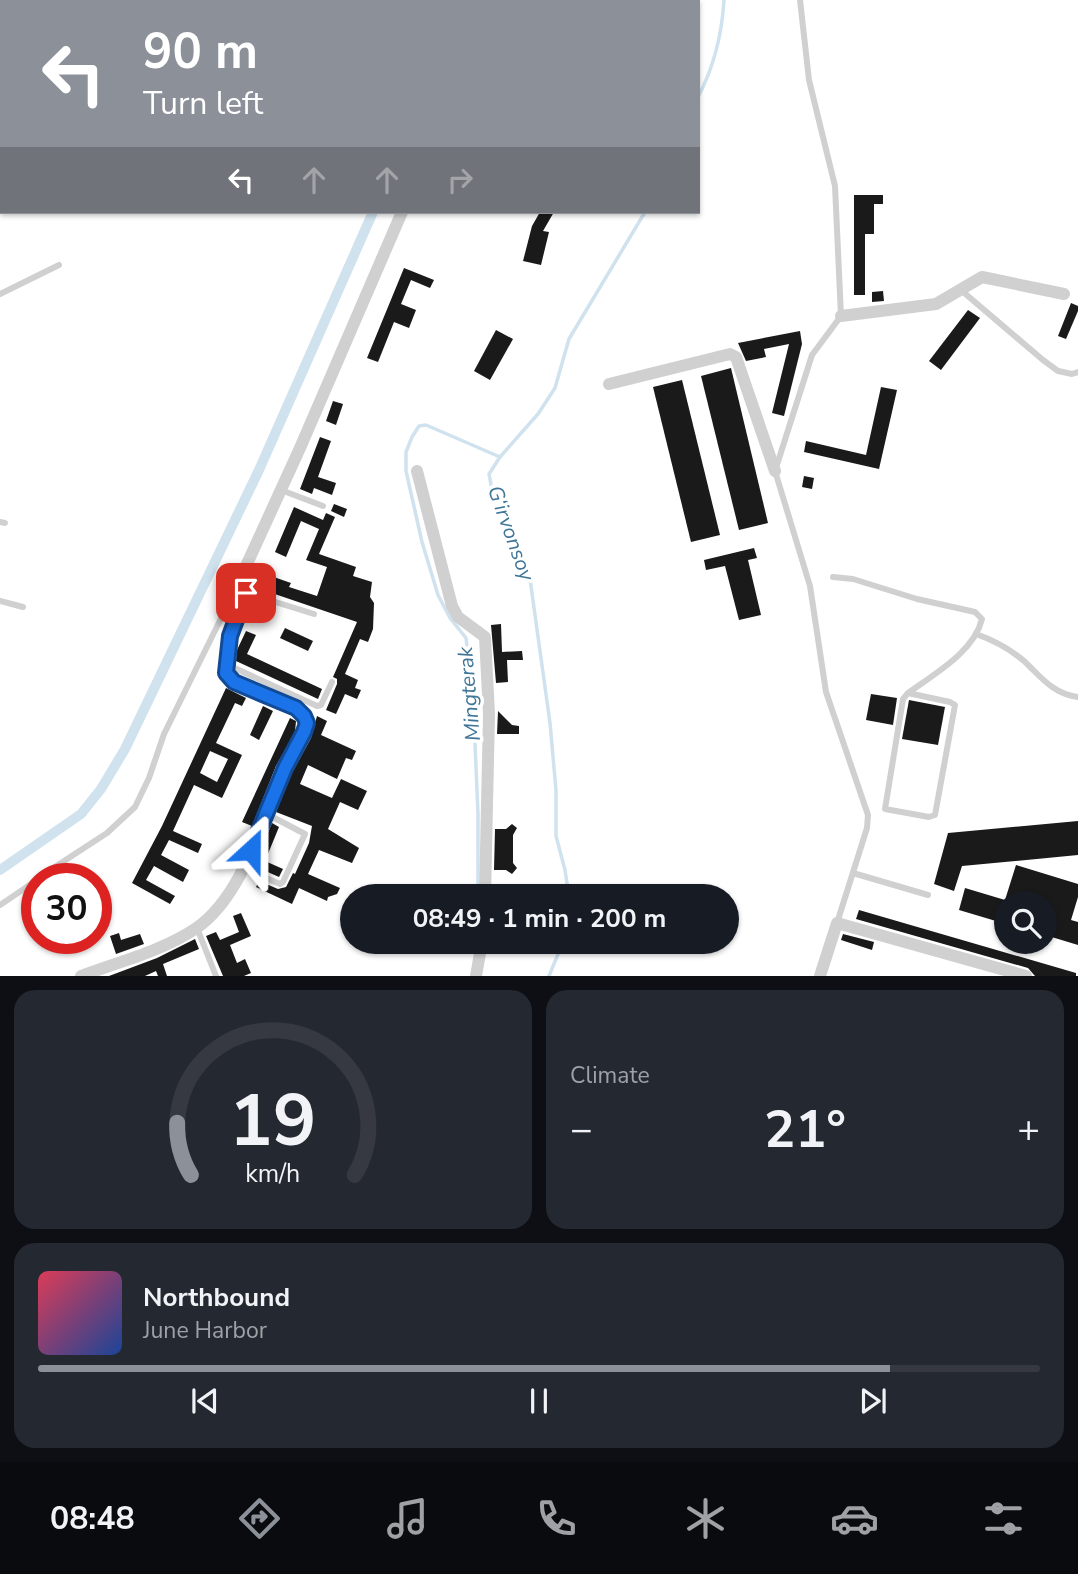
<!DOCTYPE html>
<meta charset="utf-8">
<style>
:root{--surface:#171b24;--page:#242831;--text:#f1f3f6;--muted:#9ea1a6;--line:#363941;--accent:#8c9099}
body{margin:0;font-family:"Nunito Sans",sans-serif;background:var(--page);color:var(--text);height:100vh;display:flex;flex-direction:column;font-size:26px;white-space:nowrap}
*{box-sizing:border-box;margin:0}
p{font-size:23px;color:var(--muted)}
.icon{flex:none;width:38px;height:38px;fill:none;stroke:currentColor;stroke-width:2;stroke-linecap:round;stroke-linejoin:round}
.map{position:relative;height:976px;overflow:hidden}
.side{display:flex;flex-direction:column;gap:14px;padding:14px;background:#0d0f14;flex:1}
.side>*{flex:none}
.top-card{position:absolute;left:0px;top:0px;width:700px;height:214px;box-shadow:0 2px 5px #0004;background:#8c9099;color:#fff;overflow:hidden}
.tools{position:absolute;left:994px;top:891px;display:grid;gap:14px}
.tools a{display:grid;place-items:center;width:63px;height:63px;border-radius:50%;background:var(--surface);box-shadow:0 2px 5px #0004;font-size:35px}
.speed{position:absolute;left:21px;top:863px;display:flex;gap:14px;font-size:35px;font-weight:700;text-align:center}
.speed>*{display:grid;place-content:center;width:91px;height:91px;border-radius:50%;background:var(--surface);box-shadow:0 2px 5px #0004;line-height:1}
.speed .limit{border:10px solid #d22;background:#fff;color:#111}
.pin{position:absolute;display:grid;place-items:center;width:60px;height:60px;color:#fff;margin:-30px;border-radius:14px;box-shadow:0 4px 10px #0006}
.me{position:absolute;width:77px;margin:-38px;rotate:24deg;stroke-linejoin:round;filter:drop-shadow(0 0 5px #0008)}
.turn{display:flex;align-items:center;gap:24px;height:147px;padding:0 28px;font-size:32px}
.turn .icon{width:91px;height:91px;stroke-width:2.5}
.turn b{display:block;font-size:49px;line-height:60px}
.lanes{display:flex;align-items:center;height:66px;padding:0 28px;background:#0003;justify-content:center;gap:35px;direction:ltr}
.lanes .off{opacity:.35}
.big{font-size:52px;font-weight:700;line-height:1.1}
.side .widget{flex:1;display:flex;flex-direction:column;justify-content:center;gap:10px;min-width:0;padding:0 24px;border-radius:21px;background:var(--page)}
.side .dial{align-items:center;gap:0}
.dial svg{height:182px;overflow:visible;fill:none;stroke:var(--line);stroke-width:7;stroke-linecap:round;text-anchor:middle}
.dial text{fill:var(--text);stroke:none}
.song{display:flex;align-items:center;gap:21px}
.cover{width:84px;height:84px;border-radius:10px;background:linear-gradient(135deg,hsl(350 70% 55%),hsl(220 70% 35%))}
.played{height:7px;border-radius:4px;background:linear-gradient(90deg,var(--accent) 85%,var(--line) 85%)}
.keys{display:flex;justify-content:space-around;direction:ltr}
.heat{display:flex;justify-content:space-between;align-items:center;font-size:38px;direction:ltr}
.side .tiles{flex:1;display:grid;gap:14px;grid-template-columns:1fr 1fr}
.widget:last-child{grid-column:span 2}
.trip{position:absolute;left:340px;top:884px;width:399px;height:70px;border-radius:35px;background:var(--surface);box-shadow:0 2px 5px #0004;font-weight:700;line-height:70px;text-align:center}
.menu{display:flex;height:112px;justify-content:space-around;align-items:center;background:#090b0e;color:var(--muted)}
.menu .icon{width:49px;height:49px}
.menu .current{color:var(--accent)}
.menu b{font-size:32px;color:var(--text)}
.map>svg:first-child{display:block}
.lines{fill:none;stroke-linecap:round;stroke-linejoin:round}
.stream{stroke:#cfe2ee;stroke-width:3.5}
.canal{stroke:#cfe2ee;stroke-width:10}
.building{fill:#1a1a1a;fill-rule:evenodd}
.service{stroke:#d0d0d0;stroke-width:6}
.minor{stroke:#d0d0d0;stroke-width:12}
.route-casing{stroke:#114b97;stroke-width:18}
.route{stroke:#1a73e8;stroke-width:12}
.labels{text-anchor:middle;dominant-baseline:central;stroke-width:7;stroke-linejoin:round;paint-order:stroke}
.water-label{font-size:21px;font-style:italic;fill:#3f7597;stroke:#fff}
</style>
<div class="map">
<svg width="1078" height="976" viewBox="0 0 1078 976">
<rect width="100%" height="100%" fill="#fff"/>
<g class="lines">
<g class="stream">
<path d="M698 97C714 67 722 33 724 0"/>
<path d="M478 896V814L473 696 466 638 450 618 438 595 422 542 406 471V452L412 437 419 426 426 425 500 457"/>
<path d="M569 896 565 870 556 836V790L550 723 530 579 503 506 492 490 489 474 500 457 538 414 555 388 569 339 645 212"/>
<path d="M549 976 563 942"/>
</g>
<g class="canal">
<path d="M488 2 490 0"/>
<path d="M0 870 81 814 101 789 125 749 259 470 373 212"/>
</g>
</g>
<g class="building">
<path d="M854 195H883V204H874V234H865V295H854Z"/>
<path d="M540 212H554L543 231 549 232 541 265 523 261 532 226Z"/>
<path d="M404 268 434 280 430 288 411 280 401 304 416 310 409 328 394 322 378 362 367 358Z"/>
<path d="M883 291 884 301 872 302V292Z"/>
<path d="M1071 303 1078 306V311L1066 339 1058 336Z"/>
<path d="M968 310 980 318 941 370 929 361Z"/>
<path d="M496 330 513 339 490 380 474 371Z"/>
<path d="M800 331 802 344 784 416 772 413 789 344 764 349 766 357 746 361 738 343Z"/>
<path d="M731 368 768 523 739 530 701 376Z"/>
<path d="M682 380 720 535 691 542 653 387Z"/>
<path d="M881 387 897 390 879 469 804 452 806 441 866 455Z"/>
<path d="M333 401 343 404 336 425 326 421Z"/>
<path d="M320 437 331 441 318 477 336 483 332 495 314 488 312 494 300 489Z"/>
<path d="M804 476 814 478 812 489 802 487Z"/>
<path d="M334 504 347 509 344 517 331 511Z"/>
<path d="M294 507 323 520 326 513 335 517 319 554 356 567 353 576 372 582 370 597 374 603 373 629 368 642 360 639 345 674 358 680 355 688 361 690 357 699 345 694 336 714 326 710 337 684V679L333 677 357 622 260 589 265 574 291 583 289 587 317 596 327 567 306 560 319 529 301 521 286 557 275 552Z"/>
<path d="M754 548 757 558 748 560 761 615 739 620 725 566 706 570 704 560Z"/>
<path d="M501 624 502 652 522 651 523 660H507L508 682 496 683 491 625Z"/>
<path d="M285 628 313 641 308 651 280 638Z"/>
<path d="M246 631 256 635 247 654 322 689 318 699 236 661 237 650Z"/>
<path d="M226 688 246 698 242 706 235 703 216 743 242 755 222 798 194 785 173 831 202 844 198 853 169 840 161 855 189 870 183 882 154 866 146 880 175 896 170 904 132 883 162 826ZM210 751 228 759 217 782 200 773Z"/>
<path d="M871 694 897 698 893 725 866 720Z"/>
<path d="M909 700 945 707 938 745 902 739Z"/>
<path d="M263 706 273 711 259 740 250 735Z"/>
<path d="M498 711 512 725 519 726V734H497Z"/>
<path d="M317 716 327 721 321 735 356 751 352 760 346 758 337 779 308 765 300 784 332 798 341 779 367 791 358 810 340 802 328 829 359 848 352 863 319 850 308 874 340 888 337 894 328 897 327 901 299 888 292 904 256 887 259 881 278 889 286 887 293 873 295 874 309 843 312 826 276 812 292 773 311 738Z"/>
<path d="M290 718 296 721 295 732 276 766 252 826 242 822Z"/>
<path d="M1078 821V855L962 866 954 891 934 884 948 833Z"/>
<path d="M272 823 279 827 265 861 283 869 279 877 254 866Z"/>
<path d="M512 824 517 828 513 835V863L517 868 512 874 506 870H494L495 829H506Z"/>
<path d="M1016 865 1078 884V897L1071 920 1078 922V945L1045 935V903H1006V924L959 910 965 888 1005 900Z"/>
<path d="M859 910 1076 973V976H1035L1028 968 856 919Z"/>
<path d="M241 913 251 936 230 945 237 963 245 959 251 973 244 976H223L206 936 216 932 220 940 239 932 233 916Z"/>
<path d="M119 933 121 940 140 934 144 944 116 954 110 936Z"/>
<path d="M843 934 874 942 872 950 841 940Z"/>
<path d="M195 939 199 949 163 964 167 976H158L156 971 145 976H109L157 958Z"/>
</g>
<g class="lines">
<g class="service">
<path d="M800 0 809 80 835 186 841 316 812 355 775 471 810 586 826 692 868 815 867 828 837 923"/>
<path d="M507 2 508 0"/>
<path d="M608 2V0"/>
<path d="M684 2V0"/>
<path d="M0 187 2 186"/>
<path d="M962 291 1043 360 1058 371 1072 374 1078 372"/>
<path d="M0 294 59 265"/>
<path d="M281 490 323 506"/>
<path d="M0 522 5 523"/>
<path d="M833 577 853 579 917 599 975 612 982 619C974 652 934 674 908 693L903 699 885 809 929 817 935 815 955 705 950 702 908 693"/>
<path d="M246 593 314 614"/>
<path d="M0 601 23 607"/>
<path d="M976 634C993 640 1010 649 1024 661 1041 677 1053 694 1078 697"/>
<path d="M228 665 317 706 321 705 332 682"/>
<path d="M243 868 280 884 283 882 305 834 267 814"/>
<path d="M853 873 928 895"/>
<path d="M38 878 107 833 135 807 149 778 164 734 236 588"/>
<path d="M0 905 37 880"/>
<path d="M197 928 216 976"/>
</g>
<g class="minor">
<path d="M544 2 545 0"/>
<path d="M841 316 936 304 982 277 1064 294"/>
<path d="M609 384 730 354 736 357 775 471"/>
<path d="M417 471 452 606 458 617 485 637 489 714 485 896"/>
<path d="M81 976C118 962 162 951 195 929 243 897 262 820 284 769 290 757 312 728 304 716 293 699 244 691 226 673L230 636 246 593 236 588 300 448 402 212"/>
<path d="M476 976 482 942"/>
<path d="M820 976 837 923 1026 976"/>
</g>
</g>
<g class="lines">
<defs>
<path id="route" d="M246 593 230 636 226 673 234 682 296 708 304 716 307 723 304 732 285 768 251 850"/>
</defs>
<use href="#route" class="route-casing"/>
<use href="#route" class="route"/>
</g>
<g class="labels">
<g class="water-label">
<text transform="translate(511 533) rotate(70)">G‘irvonsoy</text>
<text transform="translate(469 694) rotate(-95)">Mingterak</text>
</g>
</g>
</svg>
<div class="tools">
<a><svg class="icon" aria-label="search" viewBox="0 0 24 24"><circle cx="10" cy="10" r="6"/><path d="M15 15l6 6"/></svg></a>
</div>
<div class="speed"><div class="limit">30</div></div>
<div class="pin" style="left:246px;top:593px;background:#d93025"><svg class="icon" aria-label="arrive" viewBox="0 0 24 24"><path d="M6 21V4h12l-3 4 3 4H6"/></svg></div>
<svg class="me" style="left:251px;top:850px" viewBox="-20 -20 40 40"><path d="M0-17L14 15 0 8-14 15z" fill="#1a73e8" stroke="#fff" stroke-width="4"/></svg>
<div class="trip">08:49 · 1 min · 200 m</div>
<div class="top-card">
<div class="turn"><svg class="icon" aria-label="left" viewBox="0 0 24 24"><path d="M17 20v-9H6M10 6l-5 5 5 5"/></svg><div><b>90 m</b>Turn left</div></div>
<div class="lanes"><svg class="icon" aria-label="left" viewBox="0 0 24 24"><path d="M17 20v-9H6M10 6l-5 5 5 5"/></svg><svg class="icon off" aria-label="ahead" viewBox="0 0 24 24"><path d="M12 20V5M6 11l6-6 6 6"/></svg><svg class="icon off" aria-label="ahead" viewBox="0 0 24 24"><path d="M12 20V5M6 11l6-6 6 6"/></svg><svg class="icon off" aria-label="right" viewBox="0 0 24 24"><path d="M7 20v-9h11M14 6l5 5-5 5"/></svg></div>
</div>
</div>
<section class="side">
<div class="tiles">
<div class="widget dial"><svg viewBox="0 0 100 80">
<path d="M14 69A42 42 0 1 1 86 69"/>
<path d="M14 69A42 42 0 0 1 8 46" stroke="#8c9099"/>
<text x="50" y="56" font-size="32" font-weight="700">19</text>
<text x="50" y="72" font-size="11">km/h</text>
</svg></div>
<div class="widget"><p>Climate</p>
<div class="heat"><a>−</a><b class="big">21°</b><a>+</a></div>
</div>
<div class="widget">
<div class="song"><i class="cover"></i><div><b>Northbound</b><p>June Harbor</p></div></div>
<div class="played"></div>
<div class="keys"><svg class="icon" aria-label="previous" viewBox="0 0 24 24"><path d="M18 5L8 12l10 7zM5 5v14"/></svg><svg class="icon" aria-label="pause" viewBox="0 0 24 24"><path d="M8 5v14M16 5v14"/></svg><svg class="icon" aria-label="next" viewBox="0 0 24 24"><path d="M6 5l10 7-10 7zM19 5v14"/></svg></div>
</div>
</div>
</section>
<nav class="menu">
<b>08:48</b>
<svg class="icon current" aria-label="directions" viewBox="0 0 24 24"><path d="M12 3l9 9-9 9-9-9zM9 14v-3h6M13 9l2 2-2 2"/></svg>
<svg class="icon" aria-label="music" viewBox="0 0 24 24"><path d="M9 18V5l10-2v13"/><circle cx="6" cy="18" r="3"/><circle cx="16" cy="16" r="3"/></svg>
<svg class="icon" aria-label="phone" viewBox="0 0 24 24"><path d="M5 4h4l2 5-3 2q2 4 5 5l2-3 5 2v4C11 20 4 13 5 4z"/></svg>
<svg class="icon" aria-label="climate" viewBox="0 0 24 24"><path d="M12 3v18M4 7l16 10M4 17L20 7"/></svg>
<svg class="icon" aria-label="car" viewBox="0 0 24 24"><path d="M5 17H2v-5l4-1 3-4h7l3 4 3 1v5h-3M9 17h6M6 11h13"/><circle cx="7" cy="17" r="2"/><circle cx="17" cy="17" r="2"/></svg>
<svg class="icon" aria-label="filters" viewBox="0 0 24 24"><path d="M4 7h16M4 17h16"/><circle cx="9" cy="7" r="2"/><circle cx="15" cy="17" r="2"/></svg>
</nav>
